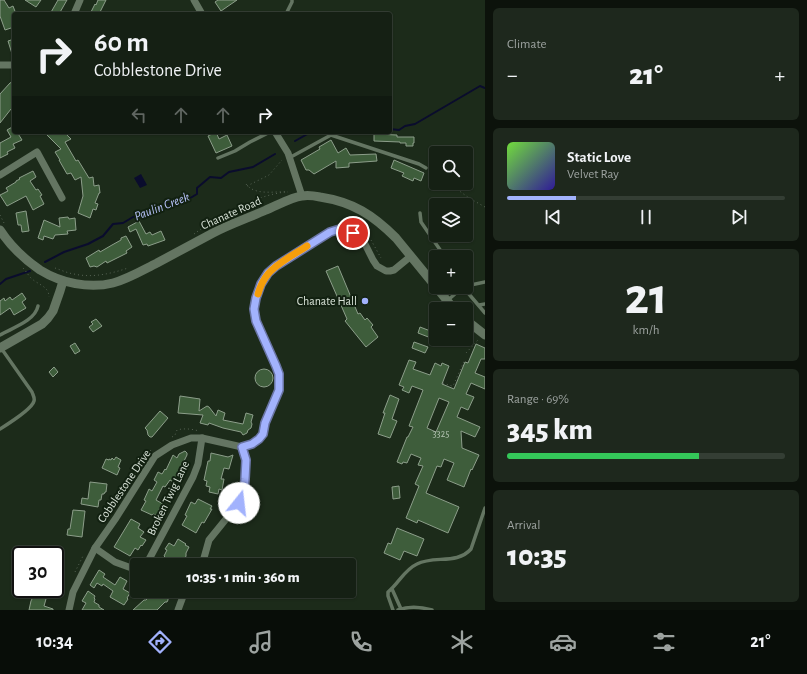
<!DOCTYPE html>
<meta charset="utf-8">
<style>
:root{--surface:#152014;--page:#1e281d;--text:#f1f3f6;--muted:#9da3a0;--line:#343e34;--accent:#a2b2fd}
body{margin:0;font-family:"Alegreya Sans",sans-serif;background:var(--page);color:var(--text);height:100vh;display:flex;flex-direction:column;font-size:15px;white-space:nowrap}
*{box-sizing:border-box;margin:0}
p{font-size:13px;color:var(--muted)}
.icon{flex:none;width:22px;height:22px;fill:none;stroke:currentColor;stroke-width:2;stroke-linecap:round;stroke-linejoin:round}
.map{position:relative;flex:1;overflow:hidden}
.sheet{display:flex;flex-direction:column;gap:8px;padding:8px;background:#0c120b;width:322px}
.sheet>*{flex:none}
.guide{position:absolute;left:12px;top:12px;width:380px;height:122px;border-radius:4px;box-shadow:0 1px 3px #0004,0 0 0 1px var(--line);background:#152014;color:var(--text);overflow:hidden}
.buttons{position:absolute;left:429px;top:146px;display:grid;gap:8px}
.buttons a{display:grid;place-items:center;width:44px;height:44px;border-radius:4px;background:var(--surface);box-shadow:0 1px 3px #0004,0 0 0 1px var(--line);font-size:20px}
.speed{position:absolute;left:12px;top:546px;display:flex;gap:8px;font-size:20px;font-weight:700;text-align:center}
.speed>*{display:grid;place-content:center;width:52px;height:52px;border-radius:50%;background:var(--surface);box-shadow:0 1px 3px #0004,0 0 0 1px var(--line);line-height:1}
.speed .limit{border:2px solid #111;border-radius:6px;background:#fff;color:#111}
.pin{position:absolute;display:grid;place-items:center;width:34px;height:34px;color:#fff;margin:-17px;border:2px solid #fff;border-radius:50%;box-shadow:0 1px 4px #0007}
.me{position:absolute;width:44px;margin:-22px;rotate:16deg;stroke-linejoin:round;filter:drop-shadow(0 0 3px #0008)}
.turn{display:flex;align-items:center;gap:14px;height:84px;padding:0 16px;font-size:18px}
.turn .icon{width:52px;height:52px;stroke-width:2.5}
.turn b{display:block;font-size:28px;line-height:34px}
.lanes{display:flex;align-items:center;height:38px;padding:0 16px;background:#0003;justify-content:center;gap:20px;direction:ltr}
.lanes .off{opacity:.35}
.big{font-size:30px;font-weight:800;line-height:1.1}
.sheet .card{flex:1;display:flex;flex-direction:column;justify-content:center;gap:6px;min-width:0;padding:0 14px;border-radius:6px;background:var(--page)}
.sheet .dial{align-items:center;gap:0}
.dial b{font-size:52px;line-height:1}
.song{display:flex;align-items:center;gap:12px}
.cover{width:48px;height:48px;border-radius:6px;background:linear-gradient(135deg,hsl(100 70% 55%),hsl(250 70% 35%))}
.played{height:4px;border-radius:2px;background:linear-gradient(90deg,var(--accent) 25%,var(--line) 25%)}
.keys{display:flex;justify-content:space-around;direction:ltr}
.heat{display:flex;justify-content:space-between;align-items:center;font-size:22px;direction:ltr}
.charge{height:6px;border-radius:3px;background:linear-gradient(90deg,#34c759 69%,var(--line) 0)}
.trip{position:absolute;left:130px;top:558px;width:226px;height:40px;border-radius:4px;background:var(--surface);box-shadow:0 1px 3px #0004,0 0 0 1px var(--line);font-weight:800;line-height:40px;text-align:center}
.menu{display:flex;height:64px;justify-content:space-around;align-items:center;background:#080d08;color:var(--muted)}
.menu .icon{width:28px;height:28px}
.menu .current{color:var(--accent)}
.menu b{font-size:18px;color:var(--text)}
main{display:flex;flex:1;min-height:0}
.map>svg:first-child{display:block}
.water{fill:#0a0c2d}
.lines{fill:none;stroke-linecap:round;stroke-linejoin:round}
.stream{stroke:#0a0c2d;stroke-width:2}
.building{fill:#3e5d3b;stroke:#8c9e8a;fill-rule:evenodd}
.path{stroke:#566354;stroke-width:1;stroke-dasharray:1 3;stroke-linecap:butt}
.service{stroke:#647562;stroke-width:3.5}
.minor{stroke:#647562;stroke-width:7}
.tertiary{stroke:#647562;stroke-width:9}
.route-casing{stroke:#6974a4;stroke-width:10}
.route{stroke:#a2b2fd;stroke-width:7}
.slow{stroke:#f59e0b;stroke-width:7}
.poi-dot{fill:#a2b2fd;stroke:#122111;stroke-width:1.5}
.labels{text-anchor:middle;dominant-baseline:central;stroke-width:4;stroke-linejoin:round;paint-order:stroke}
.number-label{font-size:10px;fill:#b2c2b1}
.street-label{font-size:12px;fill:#d9e3d8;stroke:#122111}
.poi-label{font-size:12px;fill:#d9e3d8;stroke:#122111;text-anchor:end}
.water-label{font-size:13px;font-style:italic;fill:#b6c2f8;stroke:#122111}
</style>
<main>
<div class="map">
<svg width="485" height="610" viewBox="0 0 485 610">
<rect width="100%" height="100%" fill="#1c2b1a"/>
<path class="water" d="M141 174 147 185 140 188 134 178Z"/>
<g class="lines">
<g class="stream">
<path d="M390 129 399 130 405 126 415 124 480 86 485 88"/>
<path d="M295 141 311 132"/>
<path d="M45 262 64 252 88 244 103 236 113 224 123 223 133 217 141 216 155 207 165 204 182 203 197 194V188L210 177 221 178 229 172 253 167 275 154"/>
<path d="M0 284 6 279 30 271"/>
</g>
</g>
<g class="building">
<path d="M0 0H4L9 8 13 6 16 14H14V27L5 30 0 16Z"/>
<path d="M25 0H41L36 7Z"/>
<path d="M58 0H67L59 14H50Z"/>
<path d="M98 0H106L99 14H90L95 4 96 5Z"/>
<path d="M218 0H237L221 11 215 2Z"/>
<path d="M14 39V57H13L8 41Z"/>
<path d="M14 81V112L11 109 0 123V94L10 83Z"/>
<path d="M14 126V132H17L22 140 13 144 15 148 7 152 8 154 0 158V143L11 137 7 130Z"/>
<path d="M50 132H64L71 139 65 142 76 161 78 160 89 178 93 177 94 186 99 185 100 193H99L95 203 98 204 96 210 93 209 90 218 78 213 83 196 81 177 75 180 71 173 67 174 59 160H60L55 152 61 149 47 135Z"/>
<path d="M216 132 219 139 227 135 232 146 216 153 208 136Z"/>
<path d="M374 134 397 135V137H414V143H413V146H406V143H400V142L374 141Z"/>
<path d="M331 140 338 153 346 148 350 155 376 154 377 161 349 163V167L336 168V161L314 174 309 170H306L301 160 320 149 319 147Z"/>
<path d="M394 160 424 173 421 181 414 178 413 181 402 176 404 173 391 168Z"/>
<path d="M33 171 36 177 30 181 36 190 38 189 42 195 40 196 44 204 33 210 26 196 7 206 0 195 8 191 6 188 16 182V181L20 179 19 178Z"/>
<path d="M26 211 29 231 22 232 21 225H18L16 213Z"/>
<path d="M68 217 69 219 75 218 76 230 67 231 68 234 55 235 53 239 44 236 43 240 38 238 44 220 60 227 59 218Z"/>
<path d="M139 221 146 234 150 232 152 235 161 231 165 240 148 246 147 244 143 245 136 229 130 232 128 227Z"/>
<path d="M126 236 132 247 126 251 127 253 107 263 106 261 97 267 94 266 90 267 86 258 99 250 100 252 112 245 121 240V238Z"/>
<path d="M338 266 358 314 360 313 365 320 367 318 373 325 371 327 378 337 366 347 345 321 347 319 326 271Z"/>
<path d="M22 293 26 299 22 302 26 308 14 315 10 308 0 315V301L4 298 5 301 10 297 12 300Z"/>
<path d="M96 319 102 326 93 332 89 327 93 324 91 322Z"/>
<path d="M420 327 433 332 431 338 418 333Z"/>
<path d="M414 342 428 347 425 353 412 348Z"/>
<path d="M75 343 80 351 75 354 70 346Z"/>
<path d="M476 344 485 348V359H481L475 373 485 377V389L471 383 466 394 474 397 468 410 461 407 457 417 480 427 475 437 461 431 462 448 479 455 472 470 471 469 464 487 447 480 454 463 444 459 441 467 437 466 426 493 459 507 448 533 418 520 417 523 406 518 419 486 415 484 423 466 418 465 421 458 411 454 407 463 403 462 402 464 397 462 407 437H408L413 427 409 426 423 390 412 386 409 393 402 390 404 387 399 385 409 360 416 362 413 369 430 375 435 363 441 366 442 363 449 366 442 384 454 389 465 362 468 363ZM439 398 449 402 436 432 427 428Z"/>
<path d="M54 367 58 372 53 377 49 372Z"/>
<circle cx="264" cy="378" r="9"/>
<path d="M390 395 399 399 392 419 397 421 390 438 378 434 385 413H383Z"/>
<path d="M180 396 200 399 199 411 207 406 209 407 216 416 218 410 225 413 223 420 243 424 246 413 253 415 251 422 252 424 251 428 248 430 247 433 243 435 241 432 223 428 209 423 208 425 200 423 203 415 178 413Z"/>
<path d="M160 411 168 418 152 437H150L148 435 147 430 145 428Z"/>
<path d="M185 451 187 453V455L184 461 187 462 182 470H183L175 483 170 480 165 487 163 486 156 500 163 504 159 510 161 511 158 516 153 514 152 515 141 510 146 501 144 500 149 489 152 491 157 482 154 480 158 472 162 474 165 469 166 470 173 455 177 458 179 454Z"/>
<path d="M211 453 228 457 233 455 229 469 224 468 221 479H224L222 490 219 489 218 494 209 492 210 487 206 486 207 481 204 480 208 461H210Z"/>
<path d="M116 457 121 460 118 467 120 468 117 475 102 468 106 459 109 460V459L111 460 112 458 114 460Z"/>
<path d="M90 482 107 484 106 492H105L104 494H102L101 500H99L98 507 81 504 82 498 88 499Z"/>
<path d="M399 486 400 498 393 499 392 487Z"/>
<path d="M198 499 212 506 210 509H212L204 523 202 522 196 533 182 525 187 516 185 515 191 502 195 504Z"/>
<path d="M73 510 85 511 82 537 67 535 68 529H70Z"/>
<path d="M131 519 140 524 138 528 144 532 140 537 146 540 142 546 141 545 138 550 135 548 130 556 114 547Z"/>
<path d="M397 528 424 539 417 556 404 551 400 560 384 553 388 543 391 544Z"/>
<path d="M178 539 186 544 185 545 189 547 186 553V556L182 565H160L165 557 164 556 167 550 165 549 169 543 174 546Z"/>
<path d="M99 570 105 574 103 577 115 585 120 577 127 581 123 589 130 593 127 598 128 599 124 605 110 597 113 591 103 584 102 586 97 583 94 588 90 585Z"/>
<path d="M88 591 95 596 94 598 95 599 94 602 99 605V607L104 610H82L86 603 82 601Z"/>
<path d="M155 591H168L172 595 168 598V600L167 602H165L157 610H133L144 600H146Z"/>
<path d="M33 595 46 599 44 606 53 609V610H29L31 601 32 599Z"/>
</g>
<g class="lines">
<g class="path">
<path d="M429 172 436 178"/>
<path d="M447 183 450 184 469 198 485 207"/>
<path d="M246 184C255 196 274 191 288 192"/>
<path d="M247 186 269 175 282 160"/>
<path d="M0 215 4 223"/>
<path d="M194 234C220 215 254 196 285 192"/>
<path d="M371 240 381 258"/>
<path d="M23 268C26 271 28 275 31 278 38 285 49 286 49 297"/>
<path d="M55 268C61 270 67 273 74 274 92 278 110 274 128 268"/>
<path d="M466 353 478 340"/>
<path d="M443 383 452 386H453L465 359"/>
<path d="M172 437 175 435 177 430C184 428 192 429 199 431"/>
<path d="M135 474 143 459 151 450"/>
<path d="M75 572 83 556"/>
</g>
<g class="service">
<path d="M286 14 292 2V0"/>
<path d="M218 158 235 151 250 142 270 132"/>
<path d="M289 158 331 135 419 164 426 168"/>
<path d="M420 213 421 222 445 257"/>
<path d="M466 286 485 282"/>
<path d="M463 287 485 313"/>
<path d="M448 300 463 287"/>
<path d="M479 305 485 304"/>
<path d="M0 335C12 328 35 321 38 306"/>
<path d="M0 429C8 424 32 409 34 401 35 398 33 395 32 392L1 348"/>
<path d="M392 589 401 609"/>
<path d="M393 610 388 596V592C399 583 404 570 417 564 434 555 457 565 471 549L485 508"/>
<path d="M398 610C409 606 421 607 432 610"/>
</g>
<g class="minor">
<path d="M194 0 202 14"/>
<path d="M74 14 80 0"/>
<path d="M0 65H14"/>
<path d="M275 132 288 153 302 196"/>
<path d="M0 175 37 152 62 198"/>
<path d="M95 548 115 562 137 570"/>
<path d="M146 565 193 477 198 464 202 438"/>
<path d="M202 565 209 540 239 503 244 492 245 460 242 447"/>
<path d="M69 610 73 592 95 548 116 518 155 456 172 445 191 438H202L242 447 252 444 259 439 263 434 265 423 279 390V374L276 366 256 321 254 309 256 298 261 284 268 273 276 266 330 232 340 229 353 233 361 238 365 244 373 260 377 266 386 271H390L394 270 411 256"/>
<path d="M178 610 185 591"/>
</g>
<g class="tertiary">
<path d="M0 230C11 247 24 259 40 270 61 283 89 289 113 283 128 279 143 270 157 263 176 253 194 243 213 233 230 224 248 218 266 210 276 206 292 197 302 196 308 195 315 196 320 197 353 202 373 215 396 238L454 309"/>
<path d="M466 320 485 335"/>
<path d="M0 348 42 324 48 318 53 311 60 291 63 281"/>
</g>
</g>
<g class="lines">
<defs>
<path id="route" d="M239 503 244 492 245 479 246 460 242 447 252 444 259 439 263 434 265 423 279 390V374L276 366 256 321 254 309 256 298 261 284 268 273 276 266 330 232 340 229 353 233"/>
</defs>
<use href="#route" class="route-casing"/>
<use href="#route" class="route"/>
<path class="slow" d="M258 294C260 287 263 280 268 274 277 263 295 254 307 246"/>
</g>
<circle class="poi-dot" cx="365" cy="301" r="4"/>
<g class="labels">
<g class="number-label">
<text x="441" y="434">3325</text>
</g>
<g class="street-label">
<text transform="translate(231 213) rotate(-24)">Chanate Road</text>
<text transform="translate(124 486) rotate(-56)">Cobblestone Drive</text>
<text transform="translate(168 498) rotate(-64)">Broken Twig Lane</text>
</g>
<g class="poi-label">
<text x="357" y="301">Chanate Hall</text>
</g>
<g class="water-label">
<text transform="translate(162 207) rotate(-21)">Paulin Creek</text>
</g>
</g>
</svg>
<div class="buttons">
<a><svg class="icon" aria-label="search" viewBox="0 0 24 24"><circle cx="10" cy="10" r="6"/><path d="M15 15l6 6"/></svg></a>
<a><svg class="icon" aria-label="layers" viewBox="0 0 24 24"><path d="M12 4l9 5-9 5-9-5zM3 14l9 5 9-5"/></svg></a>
<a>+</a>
<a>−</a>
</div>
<div class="speed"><div class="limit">30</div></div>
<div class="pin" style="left:353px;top:233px;background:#d93025"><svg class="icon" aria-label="arrive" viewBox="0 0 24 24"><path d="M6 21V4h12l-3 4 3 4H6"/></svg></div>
<svg class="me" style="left:239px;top:503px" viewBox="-20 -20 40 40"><circle r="19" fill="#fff"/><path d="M0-13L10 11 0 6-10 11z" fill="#a2b2fd"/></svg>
<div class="trip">10:35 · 1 min · 360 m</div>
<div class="guide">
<div class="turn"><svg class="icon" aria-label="right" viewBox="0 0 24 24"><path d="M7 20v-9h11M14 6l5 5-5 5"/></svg><div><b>60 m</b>Cobblestone Drive</div></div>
<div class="lanes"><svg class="icon off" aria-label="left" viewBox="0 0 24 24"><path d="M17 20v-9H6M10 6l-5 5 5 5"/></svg><svg class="icon off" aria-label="ahead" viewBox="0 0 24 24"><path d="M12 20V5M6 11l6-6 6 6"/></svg><svg class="icon off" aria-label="ahead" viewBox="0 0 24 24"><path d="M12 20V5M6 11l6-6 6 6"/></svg><svg class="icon" aria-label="right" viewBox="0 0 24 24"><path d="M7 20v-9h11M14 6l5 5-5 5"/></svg></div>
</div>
</div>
<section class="sheet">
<div class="card"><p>Climate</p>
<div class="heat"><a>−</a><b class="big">21°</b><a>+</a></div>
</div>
<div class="card">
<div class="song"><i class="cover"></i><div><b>Static Love</b><p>Velvet Ray</p></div></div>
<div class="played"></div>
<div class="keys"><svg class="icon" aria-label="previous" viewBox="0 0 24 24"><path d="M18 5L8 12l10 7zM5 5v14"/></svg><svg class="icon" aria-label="pause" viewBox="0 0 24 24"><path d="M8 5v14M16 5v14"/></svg><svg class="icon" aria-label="next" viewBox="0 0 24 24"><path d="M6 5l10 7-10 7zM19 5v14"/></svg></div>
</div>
<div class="card dial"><b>21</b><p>km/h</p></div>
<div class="card"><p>Range · 69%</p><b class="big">345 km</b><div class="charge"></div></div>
<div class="card"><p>Arrival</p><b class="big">10:35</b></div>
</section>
</main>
<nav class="menu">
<b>10:34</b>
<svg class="icon current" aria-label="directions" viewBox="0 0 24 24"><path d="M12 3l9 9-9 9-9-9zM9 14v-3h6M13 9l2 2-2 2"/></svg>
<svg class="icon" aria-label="music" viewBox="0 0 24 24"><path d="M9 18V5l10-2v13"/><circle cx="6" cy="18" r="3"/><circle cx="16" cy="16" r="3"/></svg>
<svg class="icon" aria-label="phone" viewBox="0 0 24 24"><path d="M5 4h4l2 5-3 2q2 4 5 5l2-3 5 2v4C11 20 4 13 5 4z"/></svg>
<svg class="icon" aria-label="climate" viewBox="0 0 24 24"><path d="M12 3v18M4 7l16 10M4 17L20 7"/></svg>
<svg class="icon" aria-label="car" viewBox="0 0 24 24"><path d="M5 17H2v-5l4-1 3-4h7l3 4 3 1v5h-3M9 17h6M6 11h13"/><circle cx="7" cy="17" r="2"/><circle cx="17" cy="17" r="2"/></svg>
<svg class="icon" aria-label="filters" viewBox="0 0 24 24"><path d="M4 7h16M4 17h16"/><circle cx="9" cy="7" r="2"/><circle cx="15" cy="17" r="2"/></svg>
<b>21°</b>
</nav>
